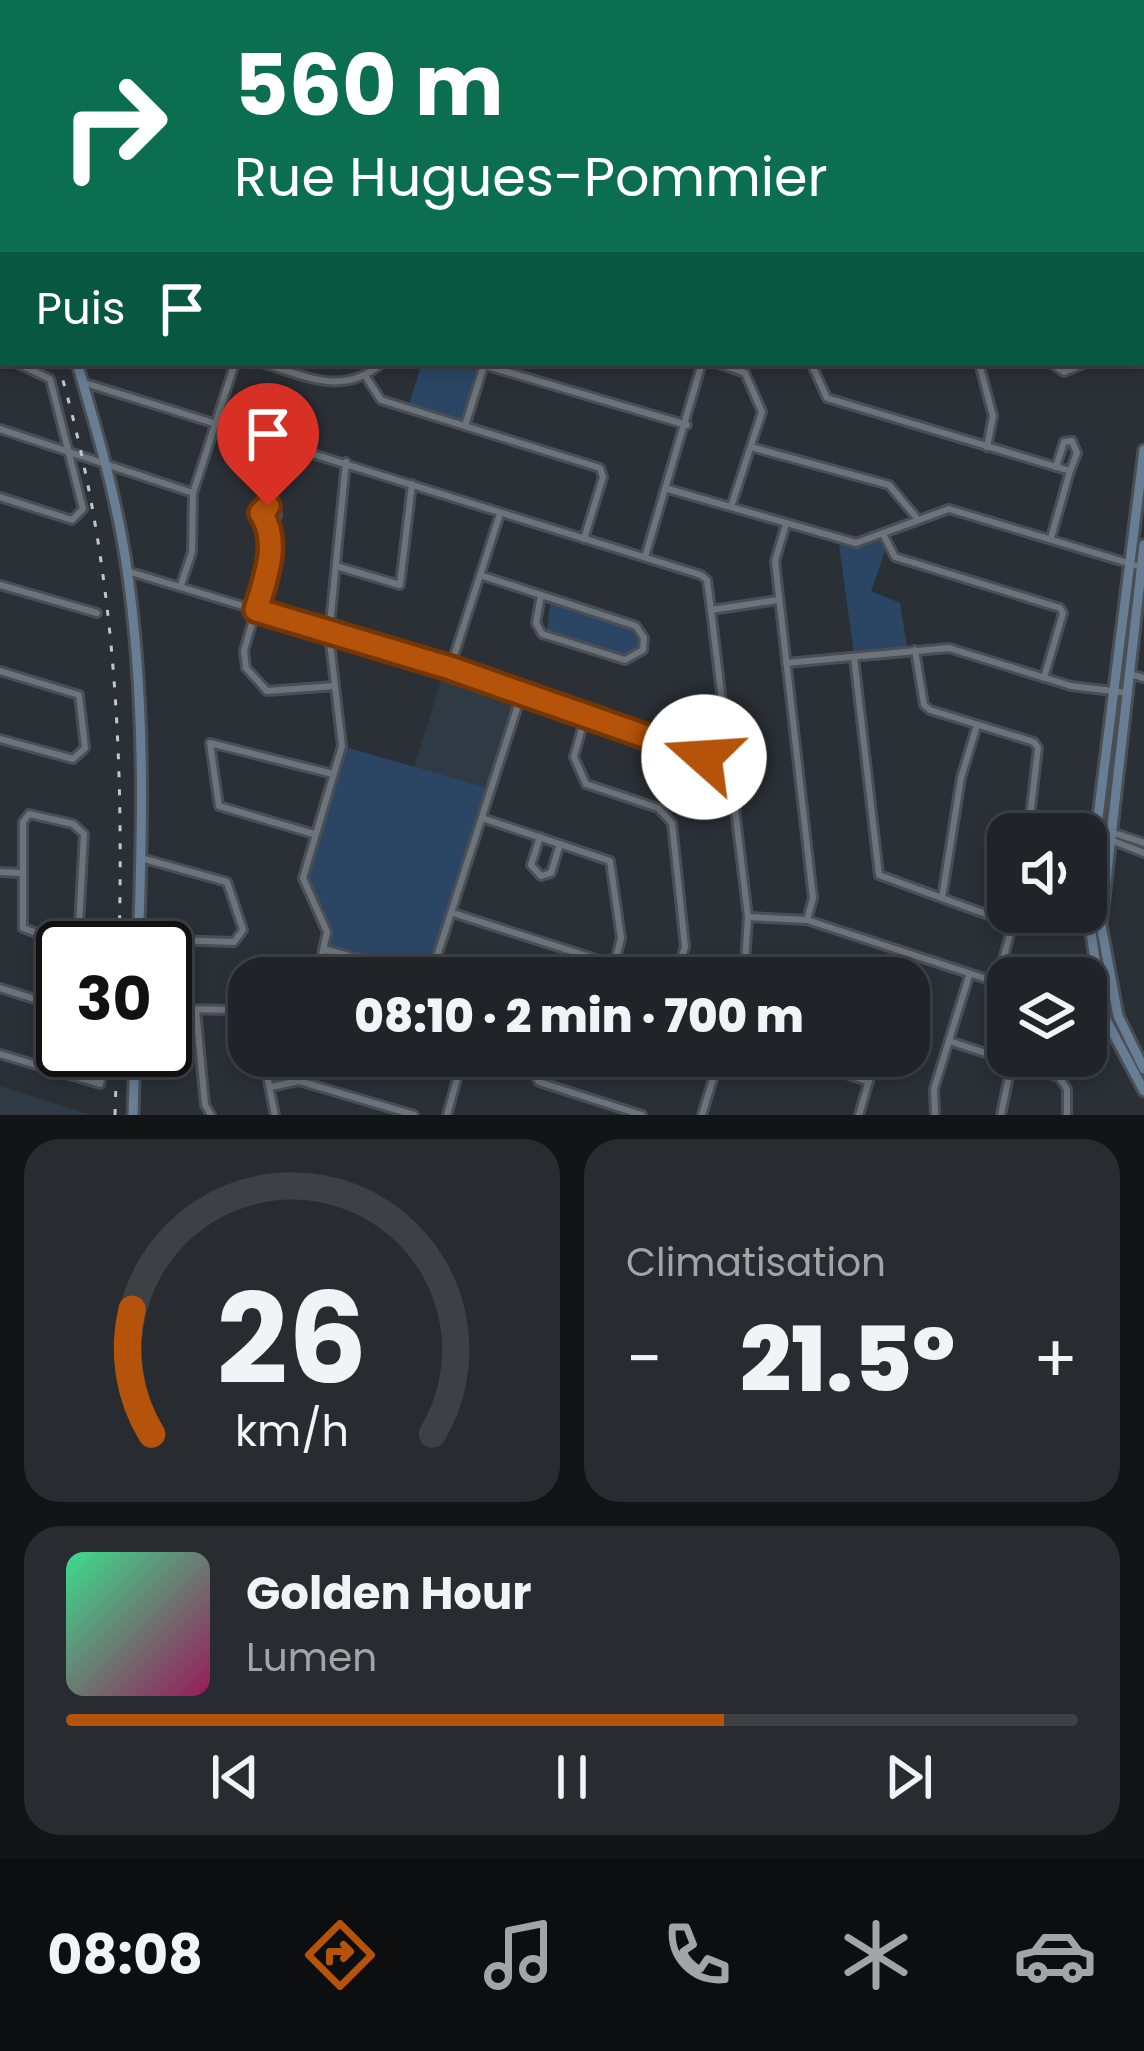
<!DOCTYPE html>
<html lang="fr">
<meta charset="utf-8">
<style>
:root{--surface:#202428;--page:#282c30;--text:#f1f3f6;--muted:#a2a4a8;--line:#3d4145;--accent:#b45309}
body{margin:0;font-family:Poppins,sans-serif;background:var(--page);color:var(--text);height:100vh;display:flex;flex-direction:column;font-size:45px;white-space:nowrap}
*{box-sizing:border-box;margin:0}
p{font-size:39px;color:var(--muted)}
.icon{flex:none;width:66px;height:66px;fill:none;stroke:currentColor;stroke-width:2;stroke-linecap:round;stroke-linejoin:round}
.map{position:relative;height:1115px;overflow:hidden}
.sheet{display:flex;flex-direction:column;gap:24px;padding:24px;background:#121416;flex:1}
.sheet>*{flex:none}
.guide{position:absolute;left:0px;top:0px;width:1146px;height:366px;box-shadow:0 6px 18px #0003,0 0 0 3px var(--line);background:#0b6e4f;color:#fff;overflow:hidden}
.tools{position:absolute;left:987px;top:813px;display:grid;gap:24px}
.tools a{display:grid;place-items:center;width:120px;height:120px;border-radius:24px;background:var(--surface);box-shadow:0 6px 18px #0003,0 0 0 3px var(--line);font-size:60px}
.speed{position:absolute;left:36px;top:921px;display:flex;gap:24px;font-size:60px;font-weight:700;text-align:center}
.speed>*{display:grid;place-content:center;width:156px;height:156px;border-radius:50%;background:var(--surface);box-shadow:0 6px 18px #0003,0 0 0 3px var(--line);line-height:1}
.speed .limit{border:6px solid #111;border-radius:18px;background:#fff;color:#111}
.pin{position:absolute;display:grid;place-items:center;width:102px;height:102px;color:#fff;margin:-123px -51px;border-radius:50% 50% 50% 0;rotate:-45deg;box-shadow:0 0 12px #0007}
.pin .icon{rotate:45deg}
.me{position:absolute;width:132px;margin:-66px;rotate:289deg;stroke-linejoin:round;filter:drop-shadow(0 0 9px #0008)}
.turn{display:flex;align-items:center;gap:42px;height:252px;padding:0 36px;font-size:54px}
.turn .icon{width:156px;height:156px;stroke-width:2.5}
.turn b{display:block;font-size:84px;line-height:102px}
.then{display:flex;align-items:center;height:114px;padding:0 36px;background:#0003;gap:24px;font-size:45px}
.big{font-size:90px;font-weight:800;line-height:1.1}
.sheet .widget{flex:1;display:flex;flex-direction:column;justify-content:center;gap:18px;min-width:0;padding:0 42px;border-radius:36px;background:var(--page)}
.sheet .dial{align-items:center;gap:0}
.dial svg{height:312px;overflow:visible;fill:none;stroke:var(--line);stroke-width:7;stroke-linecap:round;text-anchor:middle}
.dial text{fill:var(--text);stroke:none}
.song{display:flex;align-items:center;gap:36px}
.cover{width:144px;height:144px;border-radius:18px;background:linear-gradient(135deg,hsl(150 70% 55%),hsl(330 70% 35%))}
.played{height:12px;border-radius:6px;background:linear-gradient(90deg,var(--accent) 65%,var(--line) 65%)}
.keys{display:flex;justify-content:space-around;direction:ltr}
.heat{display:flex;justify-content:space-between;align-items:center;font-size:66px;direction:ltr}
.sheet .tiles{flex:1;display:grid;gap:24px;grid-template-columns:1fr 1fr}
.widget:last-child{grid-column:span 2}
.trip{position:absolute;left:228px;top:957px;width:702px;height:120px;border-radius:36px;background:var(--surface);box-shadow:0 6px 18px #0003,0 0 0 3px var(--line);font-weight:800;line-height:120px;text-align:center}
.menu{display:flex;height:192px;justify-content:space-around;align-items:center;background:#0d0e10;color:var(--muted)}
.menu .icon{width:84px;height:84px}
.menu .active{color:var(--accent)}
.menu b{font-size:54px;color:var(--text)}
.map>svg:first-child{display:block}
.built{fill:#303a44}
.green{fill:#2a4664}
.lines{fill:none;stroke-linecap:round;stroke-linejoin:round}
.river{stroke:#001a38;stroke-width:10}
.street-casing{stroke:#494f54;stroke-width:12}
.secondary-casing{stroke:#494f54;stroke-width:15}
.highway-casing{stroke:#494f54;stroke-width:20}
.street{stroke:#6c737a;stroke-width:6}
.secondary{stroke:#677e95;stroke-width:9}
.highway{stroke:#5b96d5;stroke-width:14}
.rail{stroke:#c2c6cb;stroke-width:3;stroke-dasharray:6 12;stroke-linecap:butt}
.route-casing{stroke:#753606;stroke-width:30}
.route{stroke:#b45309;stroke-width:21}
</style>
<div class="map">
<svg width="1144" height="1115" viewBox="0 0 1144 1115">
<rect width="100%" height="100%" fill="#2a3036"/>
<g class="built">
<path d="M445 667 521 696 491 789 414 768Z"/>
<path d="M0 1086 92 1115H0Z"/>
</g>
<g class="green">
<path d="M422 363H484L465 426 407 410Z"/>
<path d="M881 540 885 551 871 591 900 603 907 647 854 654 839 545 863 547Z"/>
<path d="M550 604 632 628 641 638 640 648 628 656 547 631Z"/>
<path d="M342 746 491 789 430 978 327 950V932L303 878Z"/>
</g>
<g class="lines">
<path class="river" d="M384 0H436"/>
<defs>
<g id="street">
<path d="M172 0 184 3"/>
<path d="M223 0 224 3"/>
<path d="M321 0 323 3"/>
<path d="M619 0V3"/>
<path d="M786 0 789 3"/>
<path d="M882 0 886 3"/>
<path d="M948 0 959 3"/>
<path d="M242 1 254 0"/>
<path d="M56 3 57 0"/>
<path d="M907 3 916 0"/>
<path d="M1032 3 1033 0"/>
<path d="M1099 3 1100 0"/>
<path d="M1143 69 1144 66"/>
<path d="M1143 227 1144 228"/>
<path d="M0 357 3 358"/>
<path d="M262 363C306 376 343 397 382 363"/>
<path d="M717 363 745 373 762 412 731 507"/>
<path d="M811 363 827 398 1070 471 1051 538"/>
<path d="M938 363H970"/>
<path d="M979 363 993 416 987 447"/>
<path d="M1051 363 1064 372 1086 363"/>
<path d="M366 377 381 400 600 468 603 477 584 539"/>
<path d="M85 383 701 575 707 580 711 610 778 600"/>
<path d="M465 426 484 365 687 425"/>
<path d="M0 429 193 493"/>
<path d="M751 447 889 485 916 517"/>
<path d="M1056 467 1064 442 1072 441 1077 453 1070 471"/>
<path d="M668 489 856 543 949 509 1141 567"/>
<path d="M0 497 72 520 83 509 50 379 17 363"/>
<circle cx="269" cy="514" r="8"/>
<path d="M270 522 272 554 244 651 246 668 267 691 335 686"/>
<path d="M786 524 775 561 813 898 807 920"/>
<path d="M883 534 895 557 1060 608 1063 613 1044 678"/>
<path d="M645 557 702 363"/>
<path d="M336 566 400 585 412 484"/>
<path d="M127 571 445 667 728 766"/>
<path d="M480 575 636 626 644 638 643 650 625 660 542 634 536 623 541 595"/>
<path d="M0 585 97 613"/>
<path d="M181 585 192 552 193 493 235 363"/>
<path d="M711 610 748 917 744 978"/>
<path d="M915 650 924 705 930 710 1034 742 1038 748 1028 834"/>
<path d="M854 657 879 875 1013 924"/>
<path d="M786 663 949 648 1071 686 1129 693"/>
<path d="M450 668 500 514"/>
<path d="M0 671 79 695 85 748 73 759 0 739"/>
<path d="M1130 674 1144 678"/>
<path d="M585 717 574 757 586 784 658 808 672 823 685 947 675 978"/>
<path d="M29 814 73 824 84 834 78 943 70 945 23 928V822Z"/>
<path d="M482 818 610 861 621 938 614 966"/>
<path d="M314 834 219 806 210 743 333 774"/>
<path d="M1098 835 1144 853"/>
<path d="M1098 835 1111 832 1144 843"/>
<path d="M540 837 531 865 541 876 551 873 560 844"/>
<path d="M0 872 20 873"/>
<path d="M942 898 961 778 977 725"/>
<path d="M453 913 655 978"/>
<path d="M748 917 807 920 1008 986"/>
<path d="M139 939 234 942 243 930 227 882 141 858"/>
<path d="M327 950 427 978"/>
<path d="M317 978 327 932 303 878 342 746 329 634 346 462"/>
<path d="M430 978 521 696"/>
<path d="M997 982 1016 912"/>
<path d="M0 988 63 1008"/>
<path d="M1086 989 1109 983"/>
<path d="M165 1009 249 1010"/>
<path d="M196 1010 205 1105 211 1115"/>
<path d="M949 1041 1059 1077 1067 1089V1115"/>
<path d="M0 1054 100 1084 105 1050"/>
<path d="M263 1056 275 1115"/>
<path d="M536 1056 532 1071 539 1082 642 1115"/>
<path d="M672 1056 715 1069"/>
<path d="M797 1056 869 1082"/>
<path d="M271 1087 299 1081 414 1115"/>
<path d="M447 1115 460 1068 448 1056"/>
<path d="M702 1115 720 1056"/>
<path d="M859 1115 876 1056"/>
<path d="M935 1115 934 1089 969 976"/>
<path d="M1001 1115 1012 1061"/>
</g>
<g id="secondary">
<path d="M0 163 3 170"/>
<path d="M77 363C97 431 117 499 127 569 145 695 143 822 138 948"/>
<path d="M1144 450 1087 905 1103 1014 1144 1091"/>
<path d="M1144 545 1101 925 1118 1016 1144 1069"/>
<path d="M133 1115 135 1050"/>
</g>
<path id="highway" d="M0 8 3 0"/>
</defs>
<use href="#street" class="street-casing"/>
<use href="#secondary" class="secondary-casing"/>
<use href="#highway" class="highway-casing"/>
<use href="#street" class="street"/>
<use href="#secondary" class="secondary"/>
<use href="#highway" class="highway"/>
<g class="rail">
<path d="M0 208 3 215"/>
<path d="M58 363C115 557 124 747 119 948"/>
<path d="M115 1115 117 1050"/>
</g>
</g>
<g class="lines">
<defs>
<path id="route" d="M268 506 261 513C280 542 266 576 256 610L450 668 704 757"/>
</defs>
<use href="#route" class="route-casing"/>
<use href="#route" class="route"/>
</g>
</svg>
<div class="tools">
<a><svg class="icon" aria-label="sound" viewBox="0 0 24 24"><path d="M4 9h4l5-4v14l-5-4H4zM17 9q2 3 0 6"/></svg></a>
<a><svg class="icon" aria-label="layers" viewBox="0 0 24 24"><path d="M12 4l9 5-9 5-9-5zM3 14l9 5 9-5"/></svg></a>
</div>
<div class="speed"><div class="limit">30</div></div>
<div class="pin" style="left:268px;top:506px;background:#d93025"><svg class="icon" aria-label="arrive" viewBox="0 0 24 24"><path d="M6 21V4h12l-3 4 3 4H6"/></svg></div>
<svg class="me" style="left:704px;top:757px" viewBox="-20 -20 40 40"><circle r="19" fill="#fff"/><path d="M0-13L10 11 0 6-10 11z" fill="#b45309"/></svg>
<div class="trip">08:10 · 2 min · 700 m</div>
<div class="guide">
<div class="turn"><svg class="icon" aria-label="right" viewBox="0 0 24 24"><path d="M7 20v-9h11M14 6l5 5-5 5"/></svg><div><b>560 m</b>Rue Hugues-Pommier</div></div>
<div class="then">Puis<svg class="icon" aria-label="arrive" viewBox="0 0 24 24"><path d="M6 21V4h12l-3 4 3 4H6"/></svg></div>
</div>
</div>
<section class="sheet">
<div class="tiles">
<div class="widget dial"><svg viewBox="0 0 100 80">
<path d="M14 69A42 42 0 1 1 86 69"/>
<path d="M14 69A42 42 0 0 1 9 37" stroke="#b45309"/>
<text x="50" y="56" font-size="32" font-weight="700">26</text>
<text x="50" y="72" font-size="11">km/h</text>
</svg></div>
<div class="widget"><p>Climatisation</p>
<div class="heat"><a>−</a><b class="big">21.5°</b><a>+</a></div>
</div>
<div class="widget">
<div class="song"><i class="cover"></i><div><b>Golden Hour</b><p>Lumen</p></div></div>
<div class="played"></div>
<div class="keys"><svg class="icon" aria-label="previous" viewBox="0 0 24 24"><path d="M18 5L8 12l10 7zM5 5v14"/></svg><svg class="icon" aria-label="pause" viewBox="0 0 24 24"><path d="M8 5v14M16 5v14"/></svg><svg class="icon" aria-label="next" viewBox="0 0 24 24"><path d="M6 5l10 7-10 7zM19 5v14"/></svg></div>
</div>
</div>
</section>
<nav class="menu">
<b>08:08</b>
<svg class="icon active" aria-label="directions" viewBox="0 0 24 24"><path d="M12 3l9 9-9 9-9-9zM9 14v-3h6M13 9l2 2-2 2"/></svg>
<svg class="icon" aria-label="music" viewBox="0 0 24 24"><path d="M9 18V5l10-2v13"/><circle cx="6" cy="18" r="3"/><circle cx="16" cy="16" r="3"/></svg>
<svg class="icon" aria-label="phone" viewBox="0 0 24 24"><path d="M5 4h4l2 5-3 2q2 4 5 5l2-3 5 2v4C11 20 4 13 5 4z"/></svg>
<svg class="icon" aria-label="climate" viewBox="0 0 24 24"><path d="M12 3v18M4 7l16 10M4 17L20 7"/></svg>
<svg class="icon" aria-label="car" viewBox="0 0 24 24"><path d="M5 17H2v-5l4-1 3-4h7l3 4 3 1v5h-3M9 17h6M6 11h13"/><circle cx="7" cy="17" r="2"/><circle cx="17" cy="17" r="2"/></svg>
</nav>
